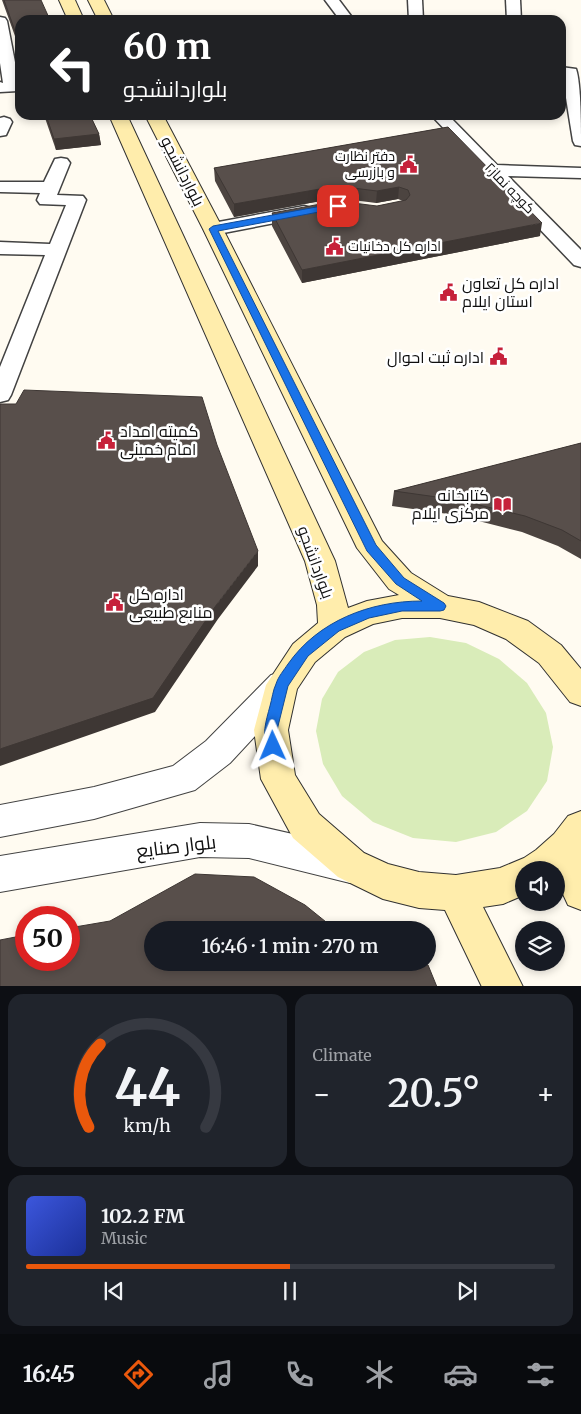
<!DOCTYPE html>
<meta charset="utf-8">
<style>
:root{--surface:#171b24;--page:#20242c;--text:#f1f3f6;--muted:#9ea1a6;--line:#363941;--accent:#ea580c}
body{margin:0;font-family:Merriweather,Cairo,serif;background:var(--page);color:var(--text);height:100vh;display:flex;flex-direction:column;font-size:19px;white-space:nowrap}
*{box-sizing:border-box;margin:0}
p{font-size:16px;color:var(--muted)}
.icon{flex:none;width:28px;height:28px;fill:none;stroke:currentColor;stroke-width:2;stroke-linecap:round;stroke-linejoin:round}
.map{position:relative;height:986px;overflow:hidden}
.side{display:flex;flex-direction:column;gap:8px;padding:8px;background:#0d0f14;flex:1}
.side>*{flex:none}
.hud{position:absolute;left:15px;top:15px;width:551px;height:105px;border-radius:15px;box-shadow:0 2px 8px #0003;background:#202124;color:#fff;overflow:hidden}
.controls{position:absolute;left:515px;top:861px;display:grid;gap:10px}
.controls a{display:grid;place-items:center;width:50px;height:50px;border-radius:50%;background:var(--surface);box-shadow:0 2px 8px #0003;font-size:25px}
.speed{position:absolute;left:15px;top:906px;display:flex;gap:10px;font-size:25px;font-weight:700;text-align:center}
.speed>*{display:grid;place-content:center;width:65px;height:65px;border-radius:50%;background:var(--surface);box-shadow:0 2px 8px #0003;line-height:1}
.speed .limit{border:8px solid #d22;background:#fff;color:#111}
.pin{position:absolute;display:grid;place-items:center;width:42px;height:42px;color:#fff;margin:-21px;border-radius:10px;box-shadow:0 2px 8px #0006}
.me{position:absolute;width:55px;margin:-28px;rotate:359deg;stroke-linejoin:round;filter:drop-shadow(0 0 4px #0008)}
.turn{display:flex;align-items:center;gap:18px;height:105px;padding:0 25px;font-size:22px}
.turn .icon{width:65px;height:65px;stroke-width:2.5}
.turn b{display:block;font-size:35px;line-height:42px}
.big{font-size:38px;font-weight:600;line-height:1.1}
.side .card{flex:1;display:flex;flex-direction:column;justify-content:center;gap:8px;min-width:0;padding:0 18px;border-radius:15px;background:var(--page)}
.side .dial{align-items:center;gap:0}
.dial svg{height:130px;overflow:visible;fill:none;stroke:var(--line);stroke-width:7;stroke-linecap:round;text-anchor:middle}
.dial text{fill:var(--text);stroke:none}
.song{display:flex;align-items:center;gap:15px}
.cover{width:60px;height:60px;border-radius:8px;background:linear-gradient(135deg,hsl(230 70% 55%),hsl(230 70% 35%))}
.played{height:5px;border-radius:2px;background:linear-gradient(90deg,var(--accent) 50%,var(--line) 50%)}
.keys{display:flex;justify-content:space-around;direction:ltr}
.heat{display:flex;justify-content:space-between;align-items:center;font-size:28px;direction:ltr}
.side .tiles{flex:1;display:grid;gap:8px;grid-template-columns:1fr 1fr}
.card:last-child{grid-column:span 2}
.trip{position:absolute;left:144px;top:921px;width:292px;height:50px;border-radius:25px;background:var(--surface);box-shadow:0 2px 8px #0003;font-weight:600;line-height:50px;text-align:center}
.tab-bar{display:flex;height:80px;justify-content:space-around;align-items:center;background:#090b0e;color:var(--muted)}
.tab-bar .icon{width:35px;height:35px}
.tab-bar .active{color:var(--accent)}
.tab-bar b{font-size:22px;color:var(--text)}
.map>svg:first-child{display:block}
.green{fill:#d9ecb9}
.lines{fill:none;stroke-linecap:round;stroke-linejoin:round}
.minor-casing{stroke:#424242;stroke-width:3}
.tertiary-casing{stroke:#424242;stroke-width:2}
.secondary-casing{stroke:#313131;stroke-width:2}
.minor{fill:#fff;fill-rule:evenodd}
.tertiary{fill:#fff;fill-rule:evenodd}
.secondary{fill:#ffedac;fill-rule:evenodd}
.wall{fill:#4c4440}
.shaded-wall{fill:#3e3734}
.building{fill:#584f4b;stroke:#3e3734}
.route{fill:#1a73e8;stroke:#114b97}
.labels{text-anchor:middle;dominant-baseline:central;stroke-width:5;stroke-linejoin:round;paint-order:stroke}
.far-poi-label{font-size:14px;fill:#0f0f0f;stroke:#fff;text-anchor:end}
.far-street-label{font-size:14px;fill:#0f0f0f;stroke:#fff}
.street-label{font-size:16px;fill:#0f0f0f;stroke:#fff}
.poi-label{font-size:16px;fill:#0f0f0f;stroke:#fff;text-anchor:start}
.near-street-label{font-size:19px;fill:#0f0f0f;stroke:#fff}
</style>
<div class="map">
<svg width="581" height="987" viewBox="0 0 581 987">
<rect width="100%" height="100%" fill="#fffbf1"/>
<path class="green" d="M430 637 466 643 499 659 527 683 546 713 553 747 547 781 527 811 496 832 456 842 413 838 373 822 342 796 323 764 316 731 322 699 338 672 364 652 395 640Z"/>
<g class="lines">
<defs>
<g id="minor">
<path d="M325 0H339L354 20H340Z"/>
<path d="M408 0H422L423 20H409Z"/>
<path d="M506 0H520L521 20H507Z"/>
<path d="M0 17 5 18 7 21 20 88 18 91 0 92V82L3 83 0 63Z"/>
<path d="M561 67 576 69C581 83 581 128 581 146L575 145 573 141Z"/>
<path d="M431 115H448L497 165 581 168V178L508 176 581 250V267L574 265Z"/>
<path d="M4 117 10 119 12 122 6 135 0 136V118Z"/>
<path d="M61 158 67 159 70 163 57 195 83 196 86 200 11 395 8 400 0 402V367L45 255 0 254V242L50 244 66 205 40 204 37 200 40 193 0 192V182H44L55 159Z"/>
<path d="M304 206 311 208 313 212 311 216 213 235 206 233 204 229 206 225 213 223Z"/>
</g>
<g id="tertiary">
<path d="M282 672 293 675 298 685 293 695 230 763 195 790 94 819 0 837V805L94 787 173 766 206 741 271 675Z"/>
<path d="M200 823 249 824 350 847 363 853 368 865 363 877 350 883 249 858 200 857 0 892V856Z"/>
</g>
<g id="secondary">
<path d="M59 0H75L84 20H68Z"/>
<path d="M88 0H104L114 20H98Z"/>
<path d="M109 115H127L335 561 348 608 367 601 399 595 389 589 357 548 203 229 145 115H163L223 229 382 541 411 573 448 596 479 602 528 621 561 645 581 669V706L570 702 539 663 506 639 474 625 440 618H402L373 624 345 637 315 662 297 689 288 730 295 775 319 814 364 853 388 864 419 872 456 875 500 868 524 858 536 850 554 834 568 816 581 811V910L568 905 562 892 561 876 556 879V870H524V895L503 904 483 907 523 987H482L445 910 419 908 383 899 338 877 293 838 261 779 254 730 266 685 293 644 318 623 317 605 305 561Z"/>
</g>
</defs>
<use href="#minor" class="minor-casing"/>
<use href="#tertiary" class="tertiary-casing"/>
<use href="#secondary" class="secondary-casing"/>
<use href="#minor" class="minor"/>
<use href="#tertiary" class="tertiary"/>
<use href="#secondary" class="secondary"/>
</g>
<g class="wall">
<path d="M2 0H41L20 20V50Z"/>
<path d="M44 115H90L99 134 101 145 56 150Z"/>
<path d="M448 127 540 236 302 283 272 226V213L377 206 403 201 398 199 376 203 337 198 234 217 215 181 214 168Z"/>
<path d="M581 443V559L558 546 522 532 455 515 392 506 394 491Z"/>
</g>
<g class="shaded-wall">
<path d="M99 134 101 145 56 150 54 139Z"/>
<path d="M337 186V198L234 217V204Z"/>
<path d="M399 187 398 199 376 203 377 191Z"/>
<path d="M542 223 540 236 302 283V270Z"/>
<path d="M258 551V566L218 619 155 712 0 766V749L217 604Z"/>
</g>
<g class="building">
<path d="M4 0H41L50 20H20V45Z"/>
<path d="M46 115H90L99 134 54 139Z"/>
<path d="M448 127 542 223 302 270 272 213 337 201 377 206 406 200 410 195 408 190 399 187 377 191 337 186 234 204 214 168Z"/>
<path d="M24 390 202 397 217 445 258 551 217 604 153 698 0 749V404H16Z"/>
<path d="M581 443V541L562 530 525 516 458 500 394 491Z"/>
<path d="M195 874 254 877 305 905 336 930H152V962H417L428 965 437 987H0V940L26 935V960H69V928L110 921Z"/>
</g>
<path class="route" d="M338 203 340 204V208L218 231 376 545 404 578 444 603 446 606 444 610 440 611H402L369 618 339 631 308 656 288 686 277 730 280 746 278 751 273 753 268 751C261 736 266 721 270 706 272 699 273 690 276 684 278 677 284 670 288 664 318 621 370 601 422 601L396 584 367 551 209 229 213 226Z"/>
<defs>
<symbol id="civic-bare" viewBox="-9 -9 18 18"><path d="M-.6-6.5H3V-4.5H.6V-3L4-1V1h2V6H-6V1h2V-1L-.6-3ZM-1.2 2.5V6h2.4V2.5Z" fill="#c6213a" stroke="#fff" stroke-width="2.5" paint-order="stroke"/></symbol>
<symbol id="library-bare" viewBox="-9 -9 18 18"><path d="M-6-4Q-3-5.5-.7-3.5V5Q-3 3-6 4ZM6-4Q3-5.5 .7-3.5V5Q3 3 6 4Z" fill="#c6213a" stroke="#fff" stroke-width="2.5" paint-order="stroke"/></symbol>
</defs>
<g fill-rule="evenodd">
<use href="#civic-bare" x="396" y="152" width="25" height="25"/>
<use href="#civic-bare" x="322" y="234" width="25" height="25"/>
<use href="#civic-bare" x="436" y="280" width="25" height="25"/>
<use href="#civic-bare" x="486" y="344" width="25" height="25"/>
<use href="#civic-bare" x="94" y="428" width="25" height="25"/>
<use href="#library-bare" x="490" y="492" width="25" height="25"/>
<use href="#civic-bare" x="102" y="590" width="25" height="25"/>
</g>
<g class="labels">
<g class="far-poi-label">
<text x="395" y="156">دفتر نظارت<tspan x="395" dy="16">و بازرسی</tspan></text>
<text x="348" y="246" text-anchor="start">اداره کل دخانیات</text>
</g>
<g class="far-street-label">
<text transform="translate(510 188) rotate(46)">کوچه نماز۲</text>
</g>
<g class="street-label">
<text transform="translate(183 171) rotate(63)">بلواردانشجو</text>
<text transform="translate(316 562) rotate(70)">بلواردانشجو</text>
</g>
<g class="poi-label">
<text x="462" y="283">اداره کل تعاون<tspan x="462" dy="18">استان ایلام</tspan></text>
<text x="484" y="357" text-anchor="end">اداره ثبت احوال</text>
<text x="120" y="431">کمیته امداد<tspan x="120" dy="18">امام خمینی</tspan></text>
<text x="489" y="495" text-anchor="end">کتابخانه<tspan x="489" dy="18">مرکزی ایلام</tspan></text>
<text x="129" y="594">اداره کل<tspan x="129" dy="18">منابع طبیعی</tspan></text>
</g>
<g class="near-street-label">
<text transform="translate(176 846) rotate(-7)">بلوار صنایع</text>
</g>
</g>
</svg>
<div class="controls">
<a><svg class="icon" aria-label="sound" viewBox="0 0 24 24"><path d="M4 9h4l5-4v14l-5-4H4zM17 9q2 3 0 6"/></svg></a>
<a><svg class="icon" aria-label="layers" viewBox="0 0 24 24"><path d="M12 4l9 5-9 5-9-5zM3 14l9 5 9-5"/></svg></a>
</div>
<div class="speed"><div class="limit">50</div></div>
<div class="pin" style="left:338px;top:206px;background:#d93025"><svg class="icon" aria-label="arrive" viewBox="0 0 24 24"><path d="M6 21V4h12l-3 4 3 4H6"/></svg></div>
<svg class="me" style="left:273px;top:746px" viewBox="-20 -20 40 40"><path d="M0-17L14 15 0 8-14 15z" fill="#1a73e8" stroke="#fff" stroke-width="4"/></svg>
<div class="trip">16:46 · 1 min · 270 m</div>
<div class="hud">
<div class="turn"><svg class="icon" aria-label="left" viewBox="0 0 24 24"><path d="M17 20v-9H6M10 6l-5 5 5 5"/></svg><div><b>60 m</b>بلواردانشجو</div></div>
</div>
</div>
<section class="side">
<div class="tiles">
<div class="card dial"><svg viewBox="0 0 100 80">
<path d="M14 69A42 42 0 1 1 86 69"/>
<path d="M14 69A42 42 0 0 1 21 18" stroke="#ea580c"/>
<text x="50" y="56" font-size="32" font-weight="700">44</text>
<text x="50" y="72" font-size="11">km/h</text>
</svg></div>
<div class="card"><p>Climate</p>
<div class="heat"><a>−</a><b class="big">20.5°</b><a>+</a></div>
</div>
<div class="card">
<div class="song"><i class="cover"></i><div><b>102.2 FM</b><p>Music</p></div></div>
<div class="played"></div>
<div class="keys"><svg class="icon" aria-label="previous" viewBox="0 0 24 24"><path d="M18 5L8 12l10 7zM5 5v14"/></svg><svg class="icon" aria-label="pause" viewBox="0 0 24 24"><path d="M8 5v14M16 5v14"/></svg><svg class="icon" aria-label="next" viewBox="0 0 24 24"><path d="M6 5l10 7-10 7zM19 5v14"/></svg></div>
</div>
</div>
</section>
<nav class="tab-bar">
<b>16:45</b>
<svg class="icon active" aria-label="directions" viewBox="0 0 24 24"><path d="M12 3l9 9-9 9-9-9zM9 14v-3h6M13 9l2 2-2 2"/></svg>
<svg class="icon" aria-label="music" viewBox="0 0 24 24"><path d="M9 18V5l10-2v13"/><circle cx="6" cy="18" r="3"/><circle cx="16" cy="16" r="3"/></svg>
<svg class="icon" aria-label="phone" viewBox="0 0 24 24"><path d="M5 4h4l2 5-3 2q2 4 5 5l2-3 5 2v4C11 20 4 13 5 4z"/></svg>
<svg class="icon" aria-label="climate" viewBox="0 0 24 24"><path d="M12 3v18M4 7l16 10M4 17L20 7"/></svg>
<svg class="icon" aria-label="car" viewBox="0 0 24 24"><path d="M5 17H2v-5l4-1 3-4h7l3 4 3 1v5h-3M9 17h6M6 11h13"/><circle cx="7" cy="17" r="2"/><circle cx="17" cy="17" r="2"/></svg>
<svg class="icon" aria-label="filters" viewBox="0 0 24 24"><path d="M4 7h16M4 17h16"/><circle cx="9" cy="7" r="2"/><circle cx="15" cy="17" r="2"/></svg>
</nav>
